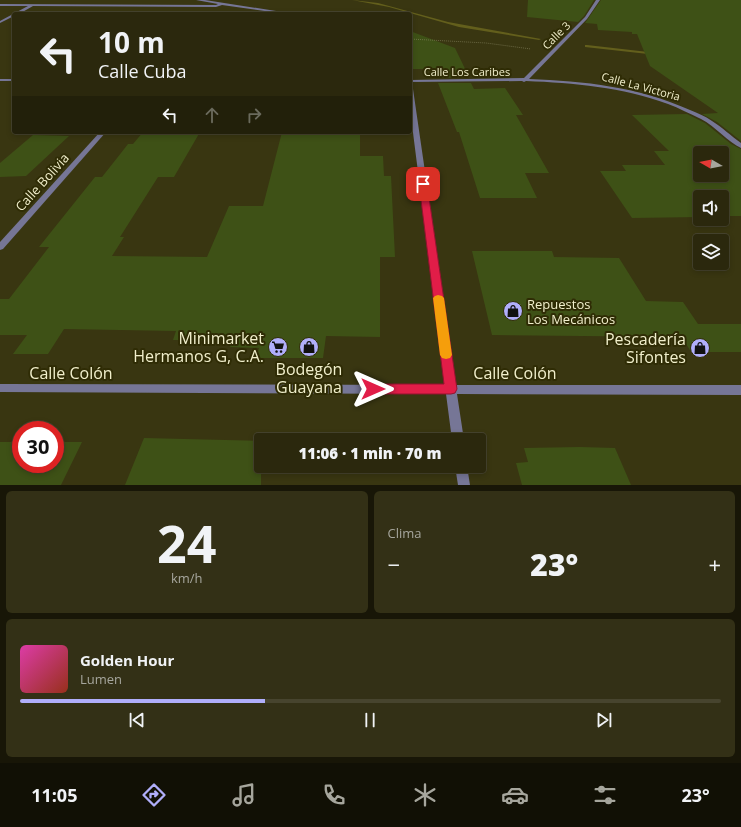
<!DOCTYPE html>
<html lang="es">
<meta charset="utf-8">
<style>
:root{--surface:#2b280d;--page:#333016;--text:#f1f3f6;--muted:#a6a69d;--line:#47442e;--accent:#b0aefa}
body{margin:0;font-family:"Open Sans",sans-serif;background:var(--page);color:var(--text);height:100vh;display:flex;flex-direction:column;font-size:15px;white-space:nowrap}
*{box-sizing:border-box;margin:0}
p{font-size:13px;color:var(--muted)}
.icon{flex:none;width:22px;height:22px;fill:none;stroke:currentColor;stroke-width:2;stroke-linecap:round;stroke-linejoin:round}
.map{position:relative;height:485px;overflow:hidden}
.drawer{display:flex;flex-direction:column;gap:6px;padding:6px;background:#181607;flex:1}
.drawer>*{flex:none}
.top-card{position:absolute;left:12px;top:12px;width:400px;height:122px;border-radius:4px;box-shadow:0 2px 6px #0003,0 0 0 1px var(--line);background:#2b280d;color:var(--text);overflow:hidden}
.needle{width:26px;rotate:279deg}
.tools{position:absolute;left:693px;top:146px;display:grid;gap:8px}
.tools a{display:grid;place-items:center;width:36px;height:36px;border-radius:4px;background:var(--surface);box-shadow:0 2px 6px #0003,0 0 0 1px var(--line);font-size:20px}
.speed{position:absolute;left:12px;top:421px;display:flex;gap:8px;font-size:20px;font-weight:700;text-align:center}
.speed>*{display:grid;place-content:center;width:52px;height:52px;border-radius:50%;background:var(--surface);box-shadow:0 2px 6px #0003,0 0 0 1px var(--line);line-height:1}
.speed .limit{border:6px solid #d22;background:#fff;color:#111}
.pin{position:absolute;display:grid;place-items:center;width:34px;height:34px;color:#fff;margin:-17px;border-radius:8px;box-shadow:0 2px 6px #0006}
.me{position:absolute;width:44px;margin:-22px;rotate:90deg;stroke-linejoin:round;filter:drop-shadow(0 0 3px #0008)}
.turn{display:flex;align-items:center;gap:14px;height:84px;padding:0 20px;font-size:18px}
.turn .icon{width:52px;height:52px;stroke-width:2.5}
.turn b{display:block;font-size:28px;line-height:34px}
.lanes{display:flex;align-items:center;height:38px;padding:0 20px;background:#0003;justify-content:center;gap:20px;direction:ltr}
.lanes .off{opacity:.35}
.big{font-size:30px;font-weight:800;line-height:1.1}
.drawer .tile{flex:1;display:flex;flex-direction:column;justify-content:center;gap:6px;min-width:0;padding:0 14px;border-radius:6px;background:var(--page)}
.drawer .dial{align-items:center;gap:0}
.dial b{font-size:52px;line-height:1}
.song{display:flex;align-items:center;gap:12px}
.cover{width:48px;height:48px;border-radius:6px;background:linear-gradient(135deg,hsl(320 70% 55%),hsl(10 70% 35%))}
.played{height:4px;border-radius:2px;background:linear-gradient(90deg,var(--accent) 35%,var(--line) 35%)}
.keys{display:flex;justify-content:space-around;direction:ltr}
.heat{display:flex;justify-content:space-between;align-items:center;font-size:22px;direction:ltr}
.drawer .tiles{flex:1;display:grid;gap:6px;grid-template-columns:1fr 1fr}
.tile:last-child{grid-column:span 2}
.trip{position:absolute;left:254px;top:433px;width:232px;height:40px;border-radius:4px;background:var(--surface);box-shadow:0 2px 6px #0003,0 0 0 1px var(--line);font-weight:800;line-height:40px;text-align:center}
.dock{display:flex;height:64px;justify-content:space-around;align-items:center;background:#111005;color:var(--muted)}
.dock .icon{width:28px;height:28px}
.dock .selected{color:var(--accent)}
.dock b{font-size:18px;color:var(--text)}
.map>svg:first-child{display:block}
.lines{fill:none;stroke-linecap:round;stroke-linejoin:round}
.stream{fill:#635f1c;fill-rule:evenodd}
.building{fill:#3e5116;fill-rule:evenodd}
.path{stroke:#9a9874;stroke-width:1;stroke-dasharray:0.5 1.5;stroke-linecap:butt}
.minor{fill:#767696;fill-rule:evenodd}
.route{fill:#e11d48;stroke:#92132f}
.slow{fill:#f59e0b}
.labels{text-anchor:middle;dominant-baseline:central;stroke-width:4;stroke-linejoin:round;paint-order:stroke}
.far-street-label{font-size:11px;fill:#f1efcc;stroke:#2f2c05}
.street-label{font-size:13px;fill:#f1efcc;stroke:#2f2c05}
.poi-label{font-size:13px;fill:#f1efcc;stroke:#2f2c05;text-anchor:start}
.near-poi-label{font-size:16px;fill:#f1efcc;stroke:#2f2c05;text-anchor:end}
.near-street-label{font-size:16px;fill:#f1efcc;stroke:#2f2c05}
</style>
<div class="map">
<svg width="741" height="485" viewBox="0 0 741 485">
<rect width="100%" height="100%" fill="#393611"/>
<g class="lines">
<g class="stream">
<path d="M352 0 378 3 448 22 541 39 539 40 459 27 389 7Z"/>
<path d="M587 45 657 53 659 54 657 55 585 47V45Z"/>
</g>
</g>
<g class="building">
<path d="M528 0H594L584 16 578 22 527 17Z"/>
<path d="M601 0H741V141L717 122 702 114 718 113 650 66 637 34H632V32L598 30 597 24 585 23Z"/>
<path d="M410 31 455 48 469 77 436 78 433 69H410Z"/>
<path d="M438 83H471L474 89 505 88 523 115H516L549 173H525L537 198H480L459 132H457Z"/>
<path d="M687 114 705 123 731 144 741 149V216H722V197H700V217L632 218 600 171H626L622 165H665L654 151H669L632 115ZM700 153H722V175H700Z"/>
<path d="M143 132H200L174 177H158L120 237H124L112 256 207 257 229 206H263L282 132 360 133V156H383L384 176H391L395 257H380V337L326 336 323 358H256L259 348 230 347 232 341 173 340 176 331 64 329 48 354H13L27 335H0V299H9L49 247H39L95 177H102L121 153 128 144H133Z"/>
<path d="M33 135 69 136 26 176 0 177V163Z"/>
<path d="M472 251H552L554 257 619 258 646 301 683 302 698 324H741V352H691L682 337 492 335Z"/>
<path d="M144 438 261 441V485H125Z"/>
<path d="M0 442H21V464H55V442H82L61 485H0Z"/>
<path d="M580 447 615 448 631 485H522L516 463 528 462 524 448Z"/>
</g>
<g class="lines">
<path class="path" d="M410 39 486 43 531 49"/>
<g class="minor">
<path d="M196 0H205L295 14H286L222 5 216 7 33 6 19 14H14V16L0 23V21L28 6H0V4L216 5 218 4Z"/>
<path d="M596 0H600L587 19 529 79C584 81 639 87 690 110 697 113 705 116 712 121 722 127 731 136 741 143V148C729 143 715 126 701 119 690 114 679 108 668 104 622 87 574 83 526 81L524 82 522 81 410 82V80L524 78 585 17Z"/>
<rect x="0" y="79" width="14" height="2"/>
<path d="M410 87 413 89 456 385H741V395L457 394 464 440H452L446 394 0 392V384L445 385 410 109Z"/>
<path d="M100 132H106L3 249 0 250V242Z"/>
<path d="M455 466H467L470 485H458Z"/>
</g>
</g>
<path class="route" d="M423 181 427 184 457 389 455 393 451 394H373L369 393 367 389 369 385 373 384H444L419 184Z"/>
<path class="slow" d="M438 295 442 296 444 298 452 355 450 358 446 359 442 358 440 355 433 298 435 296Z"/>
<defs>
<symbol id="shop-disc" viewBox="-11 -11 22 22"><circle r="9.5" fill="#b0aefa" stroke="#2f2c05"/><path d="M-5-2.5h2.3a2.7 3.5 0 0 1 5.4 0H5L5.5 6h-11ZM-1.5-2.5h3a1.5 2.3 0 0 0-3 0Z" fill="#111"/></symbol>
<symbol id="supermarket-disc" viewBox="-11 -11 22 22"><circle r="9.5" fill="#b0aefa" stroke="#2f2c05"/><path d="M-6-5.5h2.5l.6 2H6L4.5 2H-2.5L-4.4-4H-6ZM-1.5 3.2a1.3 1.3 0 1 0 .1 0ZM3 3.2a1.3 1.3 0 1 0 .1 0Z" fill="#111"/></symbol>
</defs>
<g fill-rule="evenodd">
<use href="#shop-disc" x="502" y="300" width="22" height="22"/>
<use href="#supermarket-disc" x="267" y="336" width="22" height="22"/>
<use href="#shop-disc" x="298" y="336" width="22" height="22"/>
<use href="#shop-disc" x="689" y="337" width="22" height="22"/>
</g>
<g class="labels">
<g class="far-street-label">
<text transform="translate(556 35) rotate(-45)">Calle 3</text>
<text x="467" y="71">Calle Los Caribes</text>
<text transform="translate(641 86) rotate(15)">Calle La Victoria</text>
</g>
<g class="street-label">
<text transform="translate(42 182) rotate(-48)">Calle Bolivia</text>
</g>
<g class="poi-label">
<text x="527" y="304">Repuestos<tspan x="527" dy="15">Los Mecánicos</tspan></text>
</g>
<g class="near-poi-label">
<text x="264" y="338">Minimarket<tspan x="264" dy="18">Hermanos G, C.A.</tspan></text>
<text x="686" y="339">Pescadería<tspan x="686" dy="18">Sifontes</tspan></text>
<text x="309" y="369" text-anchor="middle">Bodegón<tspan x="309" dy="18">Guayana</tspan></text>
</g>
<g class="near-street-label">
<text x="71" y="373">Calle Colón</text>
<text x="515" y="373">Calle Colón</text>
</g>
</g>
</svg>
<div class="tools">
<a><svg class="needle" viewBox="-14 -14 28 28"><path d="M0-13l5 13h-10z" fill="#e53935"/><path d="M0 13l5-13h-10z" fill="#a6a69d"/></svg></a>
<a><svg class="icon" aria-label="sound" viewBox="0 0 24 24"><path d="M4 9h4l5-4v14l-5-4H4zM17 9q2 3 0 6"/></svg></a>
<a><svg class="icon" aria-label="layers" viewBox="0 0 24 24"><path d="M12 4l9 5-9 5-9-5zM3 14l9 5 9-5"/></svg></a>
</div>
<div class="speed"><div class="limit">30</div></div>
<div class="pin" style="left:423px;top:184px;background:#d93025"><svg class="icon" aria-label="arrive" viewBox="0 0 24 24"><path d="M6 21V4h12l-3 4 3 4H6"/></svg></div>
<svg class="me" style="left:373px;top:389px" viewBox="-20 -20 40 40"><path d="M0-17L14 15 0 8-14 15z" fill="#e11d48" stroke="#fff" stroke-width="4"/></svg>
<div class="trip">11:06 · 1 min · 70 m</div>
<div class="top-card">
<div class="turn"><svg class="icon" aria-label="left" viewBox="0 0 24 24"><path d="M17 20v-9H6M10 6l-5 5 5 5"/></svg><div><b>10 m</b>Calle Cuba</div></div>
<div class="lanes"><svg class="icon" aria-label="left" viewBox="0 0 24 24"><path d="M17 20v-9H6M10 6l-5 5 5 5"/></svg><svg class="icon off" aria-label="ahead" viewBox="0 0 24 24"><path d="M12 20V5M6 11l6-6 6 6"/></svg><svg class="icon off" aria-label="right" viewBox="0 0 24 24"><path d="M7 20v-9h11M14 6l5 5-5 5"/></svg></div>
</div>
</div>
<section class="drawer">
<div class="tiles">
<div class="tile dial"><b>24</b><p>km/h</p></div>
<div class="tile"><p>Clima</p>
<div class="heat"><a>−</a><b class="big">23°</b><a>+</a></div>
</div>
<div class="tile">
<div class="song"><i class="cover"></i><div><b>Golden Hour</b><p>Lumen</p></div></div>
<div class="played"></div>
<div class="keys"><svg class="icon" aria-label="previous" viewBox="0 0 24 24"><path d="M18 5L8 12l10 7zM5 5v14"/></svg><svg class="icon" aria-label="pause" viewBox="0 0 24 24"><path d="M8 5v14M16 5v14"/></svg><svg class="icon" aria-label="next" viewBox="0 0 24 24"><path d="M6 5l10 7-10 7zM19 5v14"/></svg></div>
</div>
</div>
</section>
<nav class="dock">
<b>11:05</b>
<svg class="icon selected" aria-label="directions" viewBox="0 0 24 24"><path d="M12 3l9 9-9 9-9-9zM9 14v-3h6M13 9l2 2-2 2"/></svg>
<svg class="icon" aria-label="music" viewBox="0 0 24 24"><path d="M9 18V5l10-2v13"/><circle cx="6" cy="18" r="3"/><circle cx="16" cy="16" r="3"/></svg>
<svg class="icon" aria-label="phone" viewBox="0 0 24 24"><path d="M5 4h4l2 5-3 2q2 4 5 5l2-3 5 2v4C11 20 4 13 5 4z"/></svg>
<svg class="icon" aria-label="climate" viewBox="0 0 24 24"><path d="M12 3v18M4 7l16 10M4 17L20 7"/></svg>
<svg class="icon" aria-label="car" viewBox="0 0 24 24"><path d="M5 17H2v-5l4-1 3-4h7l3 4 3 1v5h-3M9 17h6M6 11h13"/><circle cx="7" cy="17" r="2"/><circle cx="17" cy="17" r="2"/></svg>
<svg class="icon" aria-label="filters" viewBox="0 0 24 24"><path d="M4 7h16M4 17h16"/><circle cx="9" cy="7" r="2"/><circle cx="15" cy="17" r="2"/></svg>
<b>23°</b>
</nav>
